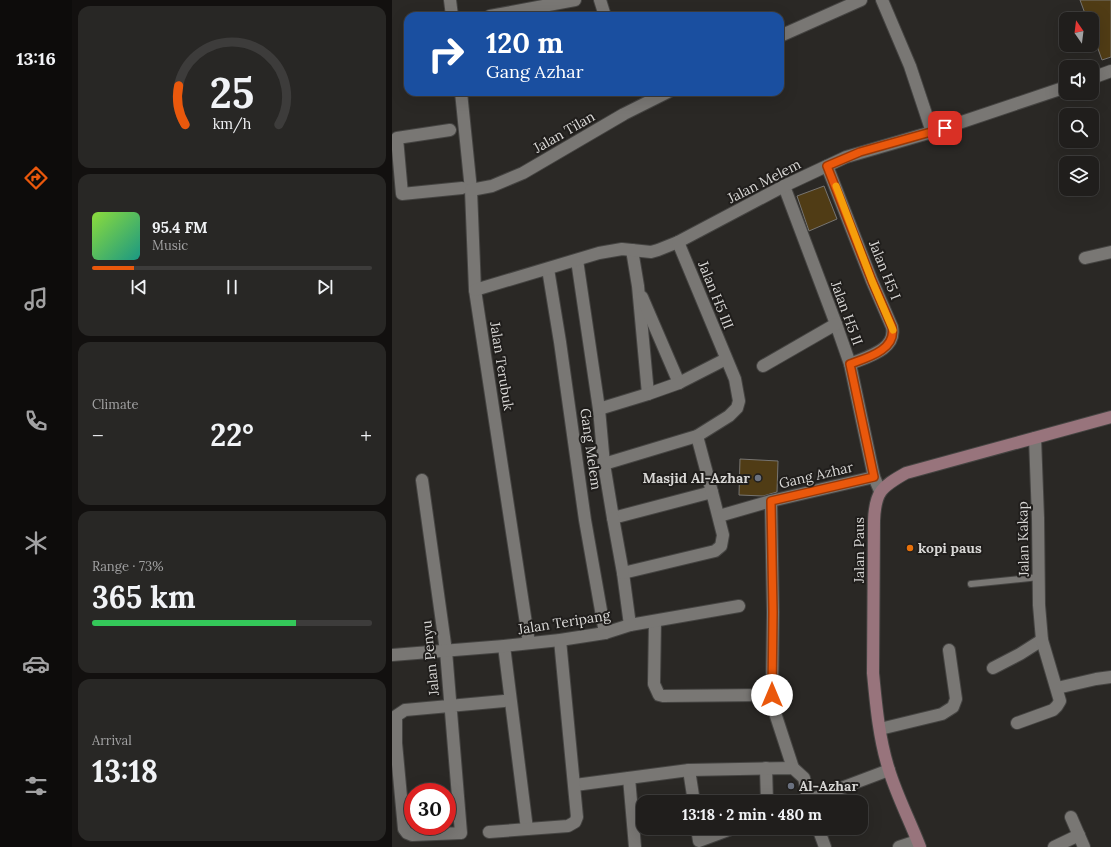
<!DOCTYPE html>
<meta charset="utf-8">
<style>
:root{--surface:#201e1c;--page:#282725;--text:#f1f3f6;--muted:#a2a2a3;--line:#3d3c3b;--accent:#ea580c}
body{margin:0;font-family:Lora,serif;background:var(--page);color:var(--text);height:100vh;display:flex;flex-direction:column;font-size:15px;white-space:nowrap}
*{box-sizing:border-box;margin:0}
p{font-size:13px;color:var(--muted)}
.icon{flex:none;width:22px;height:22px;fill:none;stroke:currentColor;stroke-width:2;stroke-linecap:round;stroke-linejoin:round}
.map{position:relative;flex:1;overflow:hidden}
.drawer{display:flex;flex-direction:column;gap:6px;padding:6px;background:#12100f;width:320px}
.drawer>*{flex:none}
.hud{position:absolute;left:12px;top:12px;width:380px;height:84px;border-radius:12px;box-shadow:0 4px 16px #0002,0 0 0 1px var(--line);background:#1a4fa0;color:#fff;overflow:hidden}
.needle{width:26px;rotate:346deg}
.fabs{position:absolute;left:667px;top:12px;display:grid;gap:8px}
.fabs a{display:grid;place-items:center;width:40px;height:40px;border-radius:8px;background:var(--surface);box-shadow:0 4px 16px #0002,0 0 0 1px var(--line);font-size:20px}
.speed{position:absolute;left:12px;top:783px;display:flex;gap:8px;font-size:20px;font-weight:700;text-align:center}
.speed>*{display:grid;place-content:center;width:52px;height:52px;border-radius:50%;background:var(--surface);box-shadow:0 4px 16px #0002,0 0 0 1px var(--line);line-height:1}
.speed .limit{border:6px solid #d22;background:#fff;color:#111}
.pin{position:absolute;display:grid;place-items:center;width:34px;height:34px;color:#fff;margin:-17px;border-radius:8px;box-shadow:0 2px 6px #0006}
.me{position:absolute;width:44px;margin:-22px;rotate:0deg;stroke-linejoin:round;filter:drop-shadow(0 0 3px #0008)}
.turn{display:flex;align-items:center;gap:14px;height:84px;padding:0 16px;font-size:18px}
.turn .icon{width:52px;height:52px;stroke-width:2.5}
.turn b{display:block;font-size:28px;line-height:34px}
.big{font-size:30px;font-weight:700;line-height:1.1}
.drawer .card{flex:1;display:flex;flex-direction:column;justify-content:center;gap:6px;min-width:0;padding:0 14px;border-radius:12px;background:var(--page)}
.drawer .dial{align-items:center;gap:0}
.dial svg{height:104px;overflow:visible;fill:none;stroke:var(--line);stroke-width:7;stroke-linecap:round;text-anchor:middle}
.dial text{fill:var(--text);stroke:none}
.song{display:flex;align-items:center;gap:12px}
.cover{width:48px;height:48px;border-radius:6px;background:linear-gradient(135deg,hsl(90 70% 55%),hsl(170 70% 35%))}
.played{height:4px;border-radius:2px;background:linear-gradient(90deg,var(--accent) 15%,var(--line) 15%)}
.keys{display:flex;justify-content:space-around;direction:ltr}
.heat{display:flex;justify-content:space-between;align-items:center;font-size:22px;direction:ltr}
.charge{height:6px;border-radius:3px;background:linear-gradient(90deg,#34c759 73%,var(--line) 0)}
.trip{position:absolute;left:244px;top:795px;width:232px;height:40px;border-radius:12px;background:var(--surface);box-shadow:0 4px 16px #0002,0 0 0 1px var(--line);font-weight:700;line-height:40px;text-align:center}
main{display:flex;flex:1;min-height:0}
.tabs{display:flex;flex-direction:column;width:72px;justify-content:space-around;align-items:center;background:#0d0c0b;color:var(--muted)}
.tabs .icon{width:28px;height:28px}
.tabs .active{color:var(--accent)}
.tabs b{font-size:18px;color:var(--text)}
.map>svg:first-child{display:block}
.building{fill:#503c15;stroke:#767471}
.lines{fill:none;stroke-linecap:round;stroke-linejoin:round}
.lane-casing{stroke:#454442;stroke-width:8}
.street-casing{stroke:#454442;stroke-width:14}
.secondary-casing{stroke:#454442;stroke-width:14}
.lane{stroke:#797774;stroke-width:6}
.street{stroke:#797774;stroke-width:12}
.secondary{stroke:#98747c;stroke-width:12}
.route-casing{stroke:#983908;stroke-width:10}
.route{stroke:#ea580c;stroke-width:7}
.slow{stroke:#f59e0b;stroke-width:7}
.worship-dot{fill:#6b7280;stroke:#201e1c;stroke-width:1.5}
.food-dot{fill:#e8710a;stroke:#201e1c;stroke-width:1.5}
.labels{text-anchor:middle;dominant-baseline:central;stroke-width:4;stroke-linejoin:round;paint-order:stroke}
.street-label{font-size:14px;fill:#d8d7d5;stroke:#201e1c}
.poi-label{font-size:14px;font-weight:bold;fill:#d8d7d5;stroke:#201e1c;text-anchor:start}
</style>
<main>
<nav class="tabs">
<b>13:16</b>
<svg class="icon active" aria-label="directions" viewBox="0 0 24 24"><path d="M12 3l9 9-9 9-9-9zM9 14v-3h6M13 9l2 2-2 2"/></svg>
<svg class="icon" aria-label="music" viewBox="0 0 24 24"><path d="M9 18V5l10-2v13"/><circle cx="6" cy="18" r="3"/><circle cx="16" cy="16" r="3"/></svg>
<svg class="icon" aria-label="phone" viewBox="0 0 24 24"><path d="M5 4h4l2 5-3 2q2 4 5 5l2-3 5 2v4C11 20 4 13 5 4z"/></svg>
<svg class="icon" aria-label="climate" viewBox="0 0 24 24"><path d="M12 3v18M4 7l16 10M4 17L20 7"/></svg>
<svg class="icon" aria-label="car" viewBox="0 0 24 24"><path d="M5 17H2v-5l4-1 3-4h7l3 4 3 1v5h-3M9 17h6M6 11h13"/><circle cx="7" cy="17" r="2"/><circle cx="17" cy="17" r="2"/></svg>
<svg class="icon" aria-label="filters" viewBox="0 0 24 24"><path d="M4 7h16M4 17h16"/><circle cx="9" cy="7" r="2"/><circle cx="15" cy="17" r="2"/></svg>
</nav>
<section class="drawer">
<div class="card dial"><svg viewBox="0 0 100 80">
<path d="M14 69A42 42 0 1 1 86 69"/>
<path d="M14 69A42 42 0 0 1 9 39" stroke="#ea580c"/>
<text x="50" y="56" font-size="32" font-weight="700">25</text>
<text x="50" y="72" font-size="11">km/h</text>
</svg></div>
<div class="card">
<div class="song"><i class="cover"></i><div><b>95.4 FM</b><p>Music</p></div></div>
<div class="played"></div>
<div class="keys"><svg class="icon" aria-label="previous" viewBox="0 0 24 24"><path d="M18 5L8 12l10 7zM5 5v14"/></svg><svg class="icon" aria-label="pause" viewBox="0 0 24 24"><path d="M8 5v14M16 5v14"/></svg><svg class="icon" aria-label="next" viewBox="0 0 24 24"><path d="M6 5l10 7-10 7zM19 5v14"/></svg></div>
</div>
<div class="card"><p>Climate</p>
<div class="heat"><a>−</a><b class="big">22°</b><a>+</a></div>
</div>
<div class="card"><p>Range · 73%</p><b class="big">365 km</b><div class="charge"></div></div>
<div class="card"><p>Arrival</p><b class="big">13:18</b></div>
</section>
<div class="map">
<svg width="719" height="847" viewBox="0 0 719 847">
<rect width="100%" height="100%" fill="#2a2825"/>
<g class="building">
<path d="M688 0H719V57L710 60 700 32V19H695Z"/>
<path d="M432 186 445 219 417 231 405 196Z"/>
<path d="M348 459 386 461 385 492 371 496 347 495Z"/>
</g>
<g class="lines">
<defs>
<path id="lane" d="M579 584 647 577"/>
<g id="street">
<path d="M58 0 60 16"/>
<path d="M208 0 213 16"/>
<path d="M490 0 518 66 540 132"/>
<path d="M98 16 183 0"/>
<path d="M388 36 469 0"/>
<path d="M700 78 719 71"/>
<path d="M69 92 79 190 83 290 137 643"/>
<path d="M58 130 5 138 10 194 70 188"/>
<path d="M435 166 480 281 500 327C505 350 474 357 458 364"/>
<path d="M392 186 444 324 458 364 482 477 488 491"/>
<path d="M79 190 100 186 131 173 232 114 276 92"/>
<path d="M240 250 246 286 256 394"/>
<path d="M693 258 719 252"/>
<path d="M185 260 207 409 212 464 221 518 320 492 331 535 329 546 323 551 231 573 238 625"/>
<path d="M156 269 168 342 193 520 213 633"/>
<path d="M83 290 207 253 230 249 259 252 266 250 286 242 392 186 454 157 540 132 674 87"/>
<path d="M250 297 287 383"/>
<path d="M371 366 444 324"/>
<path d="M207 409 256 394 287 383 334 359"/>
<path d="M305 436 320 492"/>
<path d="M212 464 305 436 337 416 345 408 347 401 343 379 286 242"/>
<path d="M30 480 54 651 69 833 20 835 15 833 12 829 4 743V716L13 710 112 701"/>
<path d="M327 516 379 501 482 477"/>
<path d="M221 518 231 573"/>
<path d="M263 621 262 684 267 695 271 696 380 695 381 612 379 501"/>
<path d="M112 646 135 829"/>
<path d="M0 655 112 646 168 640 213 633 238 625 347 606"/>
<path d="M601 668 628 654 650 640"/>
<path d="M665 688 704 679 719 677"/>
<path d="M384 716 401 768"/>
<path d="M625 723 661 710 665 706 668 701 650 640 647 605 646 518 643 438"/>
<path d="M488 729 550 714 561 707 564 699 557 650"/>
<path d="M374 768 375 802"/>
<path d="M297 770 302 802"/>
<path d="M237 778 243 847"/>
<path d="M183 785 297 770 401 768 412 778 417 802"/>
<path d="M412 802 497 770"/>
<path d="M679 817 692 847"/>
<path d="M305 828 307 841 342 828"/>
<path d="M426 828 433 847"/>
<path d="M97 832 176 826 183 822 185 817 168 640"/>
<path d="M507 847 525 841"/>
<path d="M662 847 687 835"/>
</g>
<path id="secondary" d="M528 847C518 821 505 796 497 770 487 739 484 705 481 673L482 521C483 492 489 487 514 473L719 417"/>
</defs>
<use href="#lane" class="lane-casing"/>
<use href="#street" class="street-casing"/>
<use href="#secondary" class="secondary-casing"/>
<use href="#lane" class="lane"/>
<use href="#street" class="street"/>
<use href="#secondary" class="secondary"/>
</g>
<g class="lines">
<defs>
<path id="route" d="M380 695 381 612 379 501 482 477 458 364C474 358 505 350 500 327L480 281 435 166 468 152 553 128"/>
</defs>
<use href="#route" class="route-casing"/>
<use href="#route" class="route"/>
<path class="slow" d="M444 186 480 281 501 330"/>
</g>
<g class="worship-dot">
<circle cx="366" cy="478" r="4"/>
<circle cx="399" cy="786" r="4"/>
</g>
<circle class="food-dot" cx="518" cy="548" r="4"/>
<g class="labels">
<g class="street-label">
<text transform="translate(172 132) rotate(-30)">Jalan Tilan</text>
<text transform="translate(372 181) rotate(-27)">Jalan Melem</text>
<text transform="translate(493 270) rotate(68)">Jalan H5 I</text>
<text transform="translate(324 295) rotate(68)">Jalan H5 III</text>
<text transform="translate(455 313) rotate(70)">Jalan H5 II</text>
<text transform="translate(110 366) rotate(81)">Jalan Terubuk</text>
<text transform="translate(199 449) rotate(82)">Gang Melem</text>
<text transform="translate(424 475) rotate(-13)">Gang Azhar</text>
<text transform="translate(631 539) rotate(-91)">Jalan Kakap</text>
<text transform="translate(467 550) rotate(-90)">Jalan Paus</text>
<text transform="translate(172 622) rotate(-9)">Jalan Teripang</text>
<text transform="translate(38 658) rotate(-96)">Jalan Penyu</text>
</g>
<g class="poi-label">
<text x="358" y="478" text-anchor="end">Masjid Al-Azhar</text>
<text x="526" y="548">kopi paus</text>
<text x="407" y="786">Al-Azhar</text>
</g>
</g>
</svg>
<div class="fabs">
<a><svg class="needle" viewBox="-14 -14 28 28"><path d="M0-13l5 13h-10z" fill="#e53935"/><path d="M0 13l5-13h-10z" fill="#a2a2a3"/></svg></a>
<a><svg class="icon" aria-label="sound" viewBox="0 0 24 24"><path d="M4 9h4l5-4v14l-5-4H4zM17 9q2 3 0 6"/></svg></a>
<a><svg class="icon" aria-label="search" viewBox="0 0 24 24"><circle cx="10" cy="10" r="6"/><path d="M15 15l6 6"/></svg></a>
<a><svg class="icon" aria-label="layers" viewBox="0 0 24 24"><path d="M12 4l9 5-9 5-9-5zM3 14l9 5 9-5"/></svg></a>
</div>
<div class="speed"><div class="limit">30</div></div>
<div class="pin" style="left:553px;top:128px;background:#d93025"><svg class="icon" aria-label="arrive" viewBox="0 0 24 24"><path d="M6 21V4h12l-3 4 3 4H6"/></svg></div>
<svg class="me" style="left:380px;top:695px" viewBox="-20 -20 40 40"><circle r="19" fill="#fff"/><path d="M0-13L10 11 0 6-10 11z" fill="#ea580c"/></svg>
<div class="trip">13:18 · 2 min · 480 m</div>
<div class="hud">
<div class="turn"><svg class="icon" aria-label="right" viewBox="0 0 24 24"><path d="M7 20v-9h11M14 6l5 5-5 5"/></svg><div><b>120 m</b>Gang Azhar</div></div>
</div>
</div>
</main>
